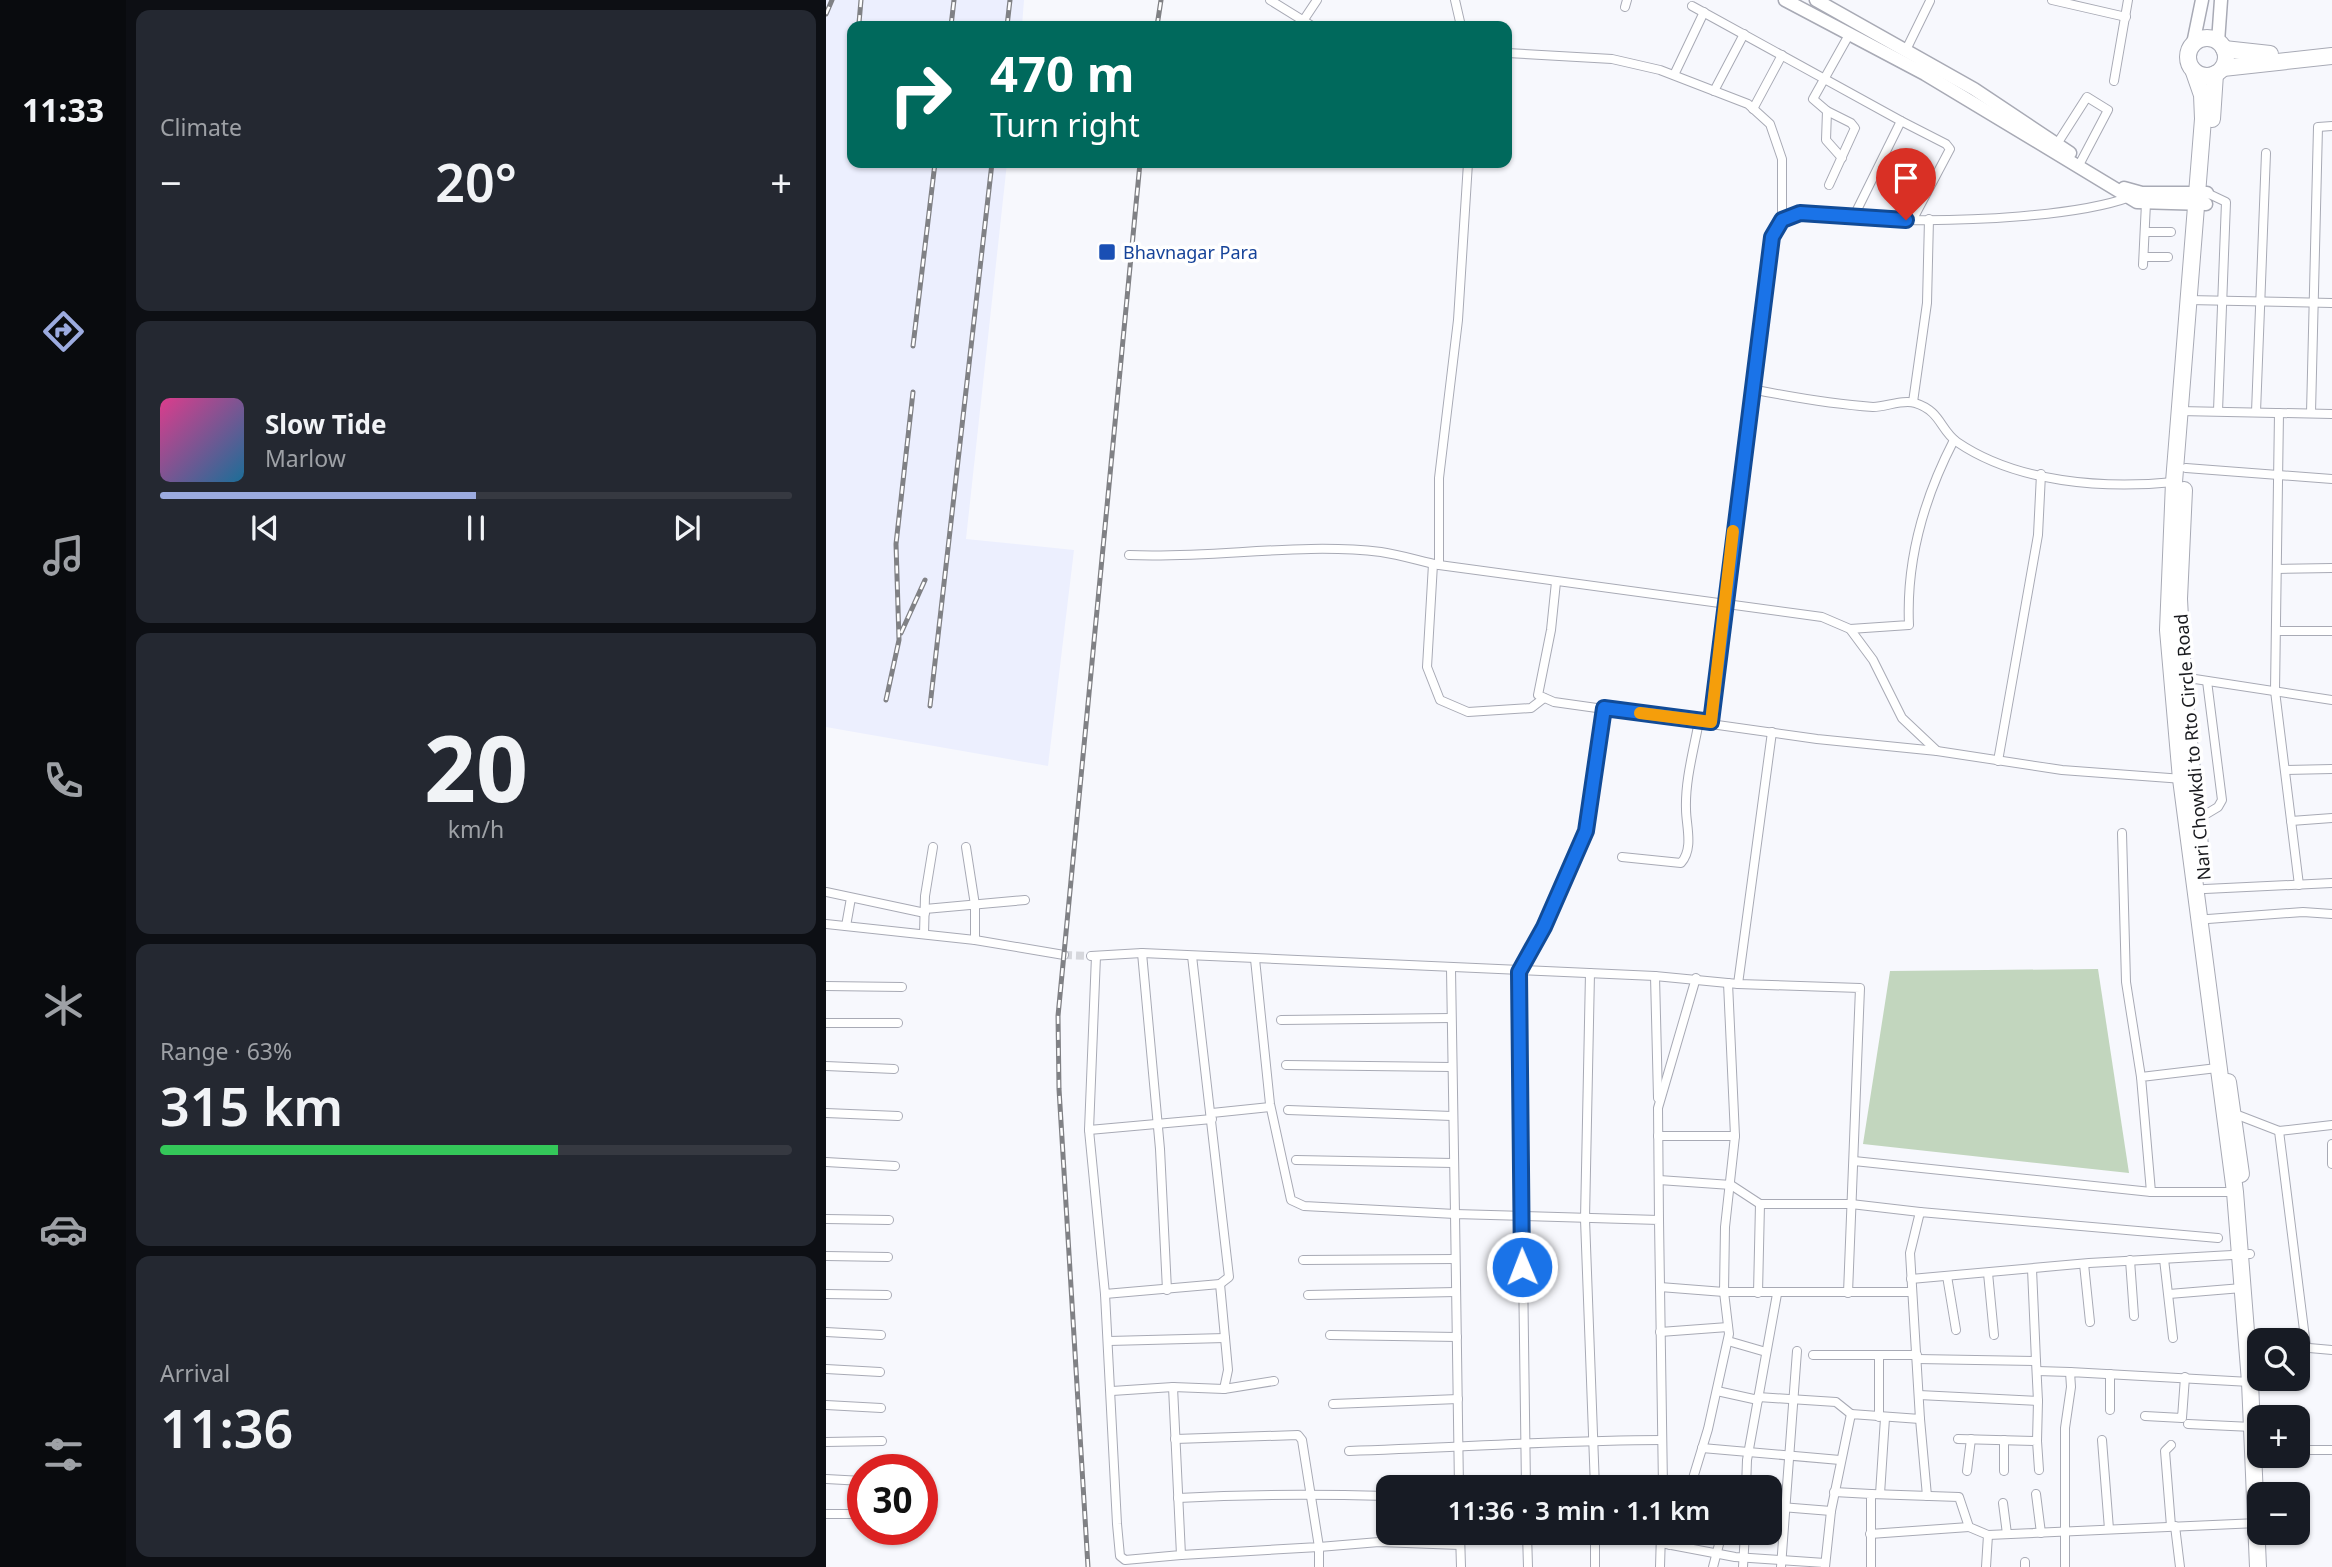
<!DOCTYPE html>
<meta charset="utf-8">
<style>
:root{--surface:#171b24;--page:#242831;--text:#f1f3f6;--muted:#9ea1a6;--line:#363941;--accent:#9cabdf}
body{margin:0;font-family:"Noto Sans",sans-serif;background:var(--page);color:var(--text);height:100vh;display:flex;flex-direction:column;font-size:26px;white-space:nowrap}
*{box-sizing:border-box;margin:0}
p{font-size:23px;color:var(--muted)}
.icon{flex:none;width:38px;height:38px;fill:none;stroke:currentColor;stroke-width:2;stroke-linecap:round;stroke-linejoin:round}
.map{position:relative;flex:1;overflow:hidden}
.sheet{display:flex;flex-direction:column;gap:10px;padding:10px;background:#0d0f14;width:700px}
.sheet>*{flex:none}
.top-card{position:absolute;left:21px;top:21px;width:665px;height:147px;border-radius:14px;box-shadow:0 2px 5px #0004;background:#00695c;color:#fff;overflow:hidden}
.tools{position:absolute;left:1421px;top:1328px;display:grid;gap:14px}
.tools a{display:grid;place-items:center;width:63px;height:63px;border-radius:14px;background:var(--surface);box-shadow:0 2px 5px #0004;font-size:35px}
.speed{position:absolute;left:21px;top:1454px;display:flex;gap:14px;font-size:35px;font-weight:700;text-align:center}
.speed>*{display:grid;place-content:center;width:91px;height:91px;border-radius:50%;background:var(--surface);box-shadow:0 2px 5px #0004;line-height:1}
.speed .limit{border:10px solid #d22;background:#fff;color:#111}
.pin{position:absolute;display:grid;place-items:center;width:60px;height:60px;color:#fff;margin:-72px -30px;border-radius:50% 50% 50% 0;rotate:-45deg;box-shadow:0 0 7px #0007}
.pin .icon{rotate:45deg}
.me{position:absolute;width:77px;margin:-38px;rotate:359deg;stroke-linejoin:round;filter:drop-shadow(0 0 5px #0008)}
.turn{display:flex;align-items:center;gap:24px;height:147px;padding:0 28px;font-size:32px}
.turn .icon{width:91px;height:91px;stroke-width:2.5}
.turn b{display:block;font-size:49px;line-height:60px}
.big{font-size:52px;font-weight:600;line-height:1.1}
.sheet .widget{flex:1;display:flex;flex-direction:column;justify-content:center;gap:10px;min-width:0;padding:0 24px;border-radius:14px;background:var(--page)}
.sheet .dial{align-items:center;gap:0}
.dial b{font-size:91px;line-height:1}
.song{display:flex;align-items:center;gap:21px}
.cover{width:84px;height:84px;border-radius:10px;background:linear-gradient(135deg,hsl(330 70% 55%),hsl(200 70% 35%))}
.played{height:7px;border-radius:4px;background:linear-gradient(90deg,var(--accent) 50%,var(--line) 50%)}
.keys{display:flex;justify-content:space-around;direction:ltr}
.heat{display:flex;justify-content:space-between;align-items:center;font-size:38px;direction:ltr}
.charge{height:10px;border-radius:5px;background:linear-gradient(90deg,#34c759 63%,var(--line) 0)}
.trip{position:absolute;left:550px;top:1475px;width:406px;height:70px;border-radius:14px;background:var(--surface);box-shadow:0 2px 5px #0004;font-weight:600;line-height:70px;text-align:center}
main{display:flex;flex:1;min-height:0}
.menu{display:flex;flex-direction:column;width:126px;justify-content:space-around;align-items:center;background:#090b0e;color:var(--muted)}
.menu .icon{width:49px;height:49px}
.menu .on{color:var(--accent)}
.menu b{font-size:32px;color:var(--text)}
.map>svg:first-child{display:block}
.built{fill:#eceffe}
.green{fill:#c2d6be}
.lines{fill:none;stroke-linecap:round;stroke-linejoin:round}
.street-tunnel{stroke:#d6d7dc;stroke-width:8;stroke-dasharray:8 4;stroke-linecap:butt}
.street-casing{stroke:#a8aab5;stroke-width:10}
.secondary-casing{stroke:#a8aab5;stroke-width:15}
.primary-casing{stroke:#a8aab5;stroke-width:15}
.highway-casing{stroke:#a8aab5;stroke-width:18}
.street{stroke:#fff;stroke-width:8}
.secondary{stroke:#fff;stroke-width:12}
.primary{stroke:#fff;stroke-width:12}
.highway{stroke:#fff;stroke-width:16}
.rail-casing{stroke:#808185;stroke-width:5}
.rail{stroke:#fff;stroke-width:2.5;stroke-dasharray:8;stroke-linecap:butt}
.route-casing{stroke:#114b97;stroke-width:18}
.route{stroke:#1a73e8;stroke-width:12}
.slow{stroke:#f59e0b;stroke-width:12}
.transit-dot{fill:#1a4fb4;stroke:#fff;stroke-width:2.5}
.labels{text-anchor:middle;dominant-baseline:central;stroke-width:7;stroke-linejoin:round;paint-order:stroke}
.transit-label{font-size:18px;fill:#164399;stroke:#fff;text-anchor:start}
.street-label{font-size:18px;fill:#1a1b1f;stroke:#fff}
</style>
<main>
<nav class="menu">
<b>11:33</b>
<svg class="icon on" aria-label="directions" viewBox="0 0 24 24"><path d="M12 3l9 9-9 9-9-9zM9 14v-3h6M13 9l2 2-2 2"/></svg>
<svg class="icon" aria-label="music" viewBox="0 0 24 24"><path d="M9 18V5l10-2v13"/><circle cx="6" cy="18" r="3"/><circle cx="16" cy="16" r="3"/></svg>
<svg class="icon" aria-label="phone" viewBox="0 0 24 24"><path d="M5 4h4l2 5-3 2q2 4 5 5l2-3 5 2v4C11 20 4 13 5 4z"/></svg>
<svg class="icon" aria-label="climate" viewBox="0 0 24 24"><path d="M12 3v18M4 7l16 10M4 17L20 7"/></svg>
<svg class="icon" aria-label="car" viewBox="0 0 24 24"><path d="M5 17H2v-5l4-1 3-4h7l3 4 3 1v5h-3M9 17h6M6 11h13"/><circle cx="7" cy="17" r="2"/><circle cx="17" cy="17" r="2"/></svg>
<svg class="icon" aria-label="filters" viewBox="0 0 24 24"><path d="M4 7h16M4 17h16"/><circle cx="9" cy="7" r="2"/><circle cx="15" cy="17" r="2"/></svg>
</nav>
<section class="sheet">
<div class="widget"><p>Climate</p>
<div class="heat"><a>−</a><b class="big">20°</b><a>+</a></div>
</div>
<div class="widget">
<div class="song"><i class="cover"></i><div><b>Slow Tide</b><p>Marlow</p></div></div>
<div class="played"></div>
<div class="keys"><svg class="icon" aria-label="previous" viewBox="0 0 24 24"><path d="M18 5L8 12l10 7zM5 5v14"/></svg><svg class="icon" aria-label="pause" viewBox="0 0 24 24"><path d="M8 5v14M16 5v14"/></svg><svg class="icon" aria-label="next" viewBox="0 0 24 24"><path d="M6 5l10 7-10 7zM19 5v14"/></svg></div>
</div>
<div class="widget dial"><b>20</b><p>km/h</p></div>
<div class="widget"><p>Range · 63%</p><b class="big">315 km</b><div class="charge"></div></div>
<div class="widget"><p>Arrival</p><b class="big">11:36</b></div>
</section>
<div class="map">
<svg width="1506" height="1567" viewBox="0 0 1506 1567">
<rect width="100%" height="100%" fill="#f7f8fd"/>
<path class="built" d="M0 0H198L196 26H26V163H181L140 539 248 550 222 766 0 727Z"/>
<path class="green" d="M1272 969 1303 1173 1037 1144 1064 971Z"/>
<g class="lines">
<path class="street-tunnel" d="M238 955 265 956"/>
<defs>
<g id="street">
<path d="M444 0 486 26"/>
<path d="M629 0 635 26"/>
<path d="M1226 0 1300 17"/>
<path d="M866 6 1075 121"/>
<path d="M799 7 801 0"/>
<path d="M477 21 491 0"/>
<path d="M1080 50 1104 1"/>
<path d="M681 53 786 59 834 70 922 104 944 124 956 159V220"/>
<path d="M848 75 878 12"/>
<path d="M1288 81 1302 0"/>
<path d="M888 91 918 34"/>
<path d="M927 109 956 55"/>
<path d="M1001 111 1025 123 1029 128 1003 185"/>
<path d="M1231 144 1261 97 1282 110 1252 167"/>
<path d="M1016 158 1000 140 1001 111 987 99 1024 33"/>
<path d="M1381 193 1400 202 1392 411"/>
<path d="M1028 216 1075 121 1120 144 1124 149 1087 219"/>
<path d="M1319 232H1345"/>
<path d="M1318 257H1342"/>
<path d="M1317 265 1320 203"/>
<path d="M1362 300 1506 303"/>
<path d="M925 389C965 397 1005 404 1047 407 1060 407 1077 399 1089 403 1115 411 1114 430 1131 442 1191 483 1278 489 1348 482"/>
<path d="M1087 402 1101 303 1103 219"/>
<path d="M1353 411 1506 414"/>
<path d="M1430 412 1440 153"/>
<path d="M1453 413 1449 691 1473 885"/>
<path d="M1485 413 1492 127 1506 126"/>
<path d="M1360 468 1506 479"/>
<path d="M303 555C386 559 473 542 555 552 575 555 594 561 613 565V478L632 320 642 163"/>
<path d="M607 564 601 667 614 700 642 712 705 708 718 698"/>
<path d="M613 565 996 617 1024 629 1047 660 1076 718 1111 751 1236 770 1357 779"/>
<path d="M1451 569 1506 568"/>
<path d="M730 582 725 630 712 695 728 702 991 739 1111 751"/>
<path d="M1024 629 1083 625C1080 559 1098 498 1128 440"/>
<path d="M1450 631H1506"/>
<path d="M1356 677 1506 700"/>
<path d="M885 722 939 274C942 258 942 230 957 220 983 203 1049 219 1080 220 1139 221 1249 217 1304 197"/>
<path d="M1172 761 1212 535 1215 474"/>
<path d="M1459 770 1506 769"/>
<path d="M1372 819 1392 807 1396 800 1381 681"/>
<path d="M1465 821 1506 818"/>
<path d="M1296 833 1300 982 1315 1077"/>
<path d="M140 847 149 905V940"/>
<path d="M796 857 855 863C868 848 860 826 860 809 859 780 868 749 873 721"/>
<path d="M1379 889 1506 883"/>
<path d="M0 892 99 913"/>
<path d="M99 909 199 900"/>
<path d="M1382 919 1477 912 1506 914"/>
<path d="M0 924 149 940 238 955"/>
<path d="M20 926 25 898"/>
<path d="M98 934 99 896 107 847"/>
<path d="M316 953 334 1149 341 1290"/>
<path d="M265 956 316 953 829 976 912 984 1034 988 1022 1293"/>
<path d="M270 956 263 1130 279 1294 394 1284 403 1277 366 956"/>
<path d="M429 959 444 1104 465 1200 478 1206 629 1214 625 969"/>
<path d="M764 973 759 1219 769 1488"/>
<path d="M829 976 832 1098"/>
<path d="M912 984 946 732"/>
<path d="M0 986 76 987"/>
<path d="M455 1020 625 1018"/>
<path d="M0 1023H72"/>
<path d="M460 1065 625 1067"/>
<path d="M0 1066 68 1069"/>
<path d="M462 1110 626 1116"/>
<path d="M0 1113 72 1116"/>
<path d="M386 1113 444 1107"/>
<path d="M1409 1114 1453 1131 1506 1125"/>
<path d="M263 1130 386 1119"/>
<path d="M1453 1131 1480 1346"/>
<path d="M832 1136H909"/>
<path d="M1506 1144V1164"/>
<path d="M470 1160 627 1163"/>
<path d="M1028 1161 1325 1192H1409"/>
<path d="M0 1162 69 1166"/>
<path d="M833 1180 905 1185 934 1204 932 1293"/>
<path d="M1325 1192 1315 1077 1391 1068"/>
<path d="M934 1204H1025L1094 1212"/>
<path d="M0 1219 63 1220"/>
<path d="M833 1220 832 1108 870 978"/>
<path d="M0 1256 62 1257"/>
<path d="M1338 1259 1347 1338"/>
<path d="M477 1260 629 1259"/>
<path d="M1304 1260 1308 1316"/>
<path d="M1258 1264 1264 1322"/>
<path d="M1162 1273 1168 1335"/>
<path d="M1121 1276 1130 1330"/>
<path d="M1085 1279 1263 1263 1424 1254"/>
<path d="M834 1287 898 1292 899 1227 909 1136 902 983"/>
<path d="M0 1294 61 1295"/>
<path d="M279 1294 291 1524 294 1556 299 1560 355 1555 347 1387 398 1389 402 1370 394 1284"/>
<path d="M1343 1294 1416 1288"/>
<path d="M482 1295 630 1292"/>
<path d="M0 1332 55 1335"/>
<path d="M834 1332 902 1327"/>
<path d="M504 1335 631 1337"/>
<path d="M283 1341 399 1338"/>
<path d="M902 1341 940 1352"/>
<path d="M1472 1347 1506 1350"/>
<path d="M1432 1352H1433"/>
<path d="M987 1355H1091"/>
<path d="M1091 1359 1210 1361 1206 1269"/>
<path d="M0 1369 54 1372"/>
<path d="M1211 1371 1244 1372"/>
<path d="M1284 1374V1410"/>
<path d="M398 1389 448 1381"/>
<path d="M286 1391 347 1387"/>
<path d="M891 1391 932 1400"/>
<path d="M1093 1395 1212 1401 1210 1361"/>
<path d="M932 1397 1010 1402 1025 1414"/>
<path d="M507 1404 632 1399"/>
<path d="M0 1405 55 1408"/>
<path d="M1319 1416 1356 1418 1359 1377"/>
<path d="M1053 1417V1356"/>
<path d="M1094 1419 1101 1496"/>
<path d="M1362 1424 1426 1427"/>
<path d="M349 1439 472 1435 476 1440 493 1547 355 1555"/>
<path d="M1132 1439 1211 1441 1213 1470"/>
<path d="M1276 1440 1283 1529"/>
<path d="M1211 1441 1212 1401"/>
<path d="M0 1442 56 1441"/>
<path d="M1345 1445 1339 1451 1345 1526"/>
<path d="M876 1448 1014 1460"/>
<path d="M1472 1450H1506"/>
<path d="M523 1451C627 1448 731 1440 836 1440"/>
<path d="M1141 1471 1145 1439"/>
<path d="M1178 1471V1440"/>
<path d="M0 1479 37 1481"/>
<path d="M633 1488 629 1214 833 1220 837 1488"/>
<path d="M700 1488 693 972 718 927 760 831 778 708"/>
<path d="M864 1488 882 1429 903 1334 898 1292H1085"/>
<path d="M920 1488 921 1460 951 1294"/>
<path d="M1008 1492 1045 1494V1567"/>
<path d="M1045 1494 1133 1497 1143 1527 1162 1535 1160 1567"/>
<path d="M1054 1494 1059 1418"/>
<path d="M1210 1494 1215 1533"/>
<path d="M352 1498C422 1494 492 1494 562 1496"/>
<path d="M1177 1503 1181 1534"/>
<path d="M943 1506 1005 1511"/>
<path d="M0 1514H37"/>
<path d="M1349 1526 1354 1567"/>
<path d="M634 1533 635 1567"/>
<path d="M701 1533 702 1567"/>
<path d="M769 1533V1567"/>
<path d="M1044 1534 1143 1527"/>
<path d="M1162 1535 1432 1523"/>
<path d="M634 1539H669"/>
<path d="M835 1543 909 1557 999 1563"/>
<path d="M844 1545 849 1533"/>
<path d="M1199 1562V1567"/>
<path d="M493 1567V1547L553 1542 634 1545"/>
<path d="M834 1567 835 1533"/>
<path d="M887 1567 896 1533"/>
<path d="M917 1567 919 1533"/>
<path d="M955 1567 971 1351"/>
<path d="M999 1567 1005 1511 1025 1414 1094 1419 1084 1253 1094 1212 1392 1238"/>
<path d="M1239 1567V1428L1245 1387 1244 1372 1424 1382"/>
</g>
<g id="secondary">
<path d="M959 0 1099 74 1311 202 1380 204"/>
<path d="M990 0 1148 89 1244 153"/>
<path d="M1298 188 1316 193H1381"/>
</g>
<g id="primary">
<path d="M1392 42 1395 0"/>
<path d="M1367 44 1376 0"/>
</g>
<g id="highway">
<circle cx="1381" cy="57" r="19"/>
<path d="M1398 49 1444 54"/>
<path d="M1397 68 1506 56"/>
<path d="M1368 72 1376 95 1377 119 1348 482 1342 630 1355 779 1409 1192 1424 1382 1432 1567"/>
<path d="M1386 119 1389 74"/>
<path d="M1358 490 1353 599 1358 694 1375 855"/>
<path d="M1402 1082 1415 1174"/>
</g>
</defs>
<use href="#street" class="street-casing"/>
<use href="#secondary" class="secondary-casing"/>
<use href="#primary" class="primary-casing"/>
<use href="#highway" class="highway-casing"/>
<use href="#street" class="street"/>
<use href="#secondary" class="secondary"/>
<use href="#primary" class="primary"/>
<use href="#highway" class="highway"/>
<defs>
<g id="rail">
<path d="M0 14 6 0"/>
<path d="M33 23 35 0"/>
<path d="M125 26 128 0"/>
<path d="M181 26 184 0"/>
<path d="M331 26 335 0"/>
<path d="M87 346 109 163"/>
<path d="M75 633 99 580"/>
<path d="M60 700 73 640 70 544 87 392"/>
<path d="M104 706 166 163"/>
<path d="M262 1567 233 1089 232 1016 314 163"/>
</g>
</defs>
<use href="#rail" class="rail-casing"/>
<use href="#rail" class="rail"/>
</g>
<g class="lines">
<defs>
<path id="route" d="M696 1267 693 972 718 927 760 831 778 708 885 722 946 237 956 220 974 213 1080 220"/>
</defs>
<use href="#route" class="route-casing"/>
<use href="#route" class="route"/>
<path class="slow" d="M814 713 885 722 907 531"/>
</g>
<rect class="transit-dot" x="272" y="243" width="18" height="18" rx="3.5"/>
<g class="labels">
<g class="transit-label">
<text x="297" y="252">Bhavnagar Para</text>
</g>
<g class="street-label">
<text transform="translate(1366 747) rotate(-95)">Nari Chowkdi to Rto Circle Road</text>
</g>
</g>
</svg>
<div class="tools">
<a><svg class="icon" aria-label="search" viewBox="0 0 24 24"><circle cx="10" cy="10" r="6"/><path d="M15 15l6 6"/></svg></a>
<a>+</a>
<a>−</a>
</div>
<div class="speed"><div class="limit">30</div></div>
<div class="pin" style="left:1080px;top:220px;background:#d93025"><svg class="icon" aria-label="arrive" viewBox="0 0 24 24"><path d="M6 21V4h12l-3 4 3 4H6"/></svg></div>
<svg class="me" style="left:696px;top:1267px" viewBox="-20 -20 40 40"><circle r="17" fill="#1a73e8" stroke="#fff" stroke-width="3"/><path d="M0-11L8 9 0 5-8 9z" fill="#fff"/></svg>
<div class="trip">11:36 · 3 min · 1.1 km</div>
<div class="top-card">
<div class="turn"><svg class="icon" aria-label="right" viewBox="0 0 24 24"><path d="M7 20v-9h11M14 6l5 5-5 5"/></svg><div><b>470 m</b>Turn right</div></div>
</div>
</div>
</main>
